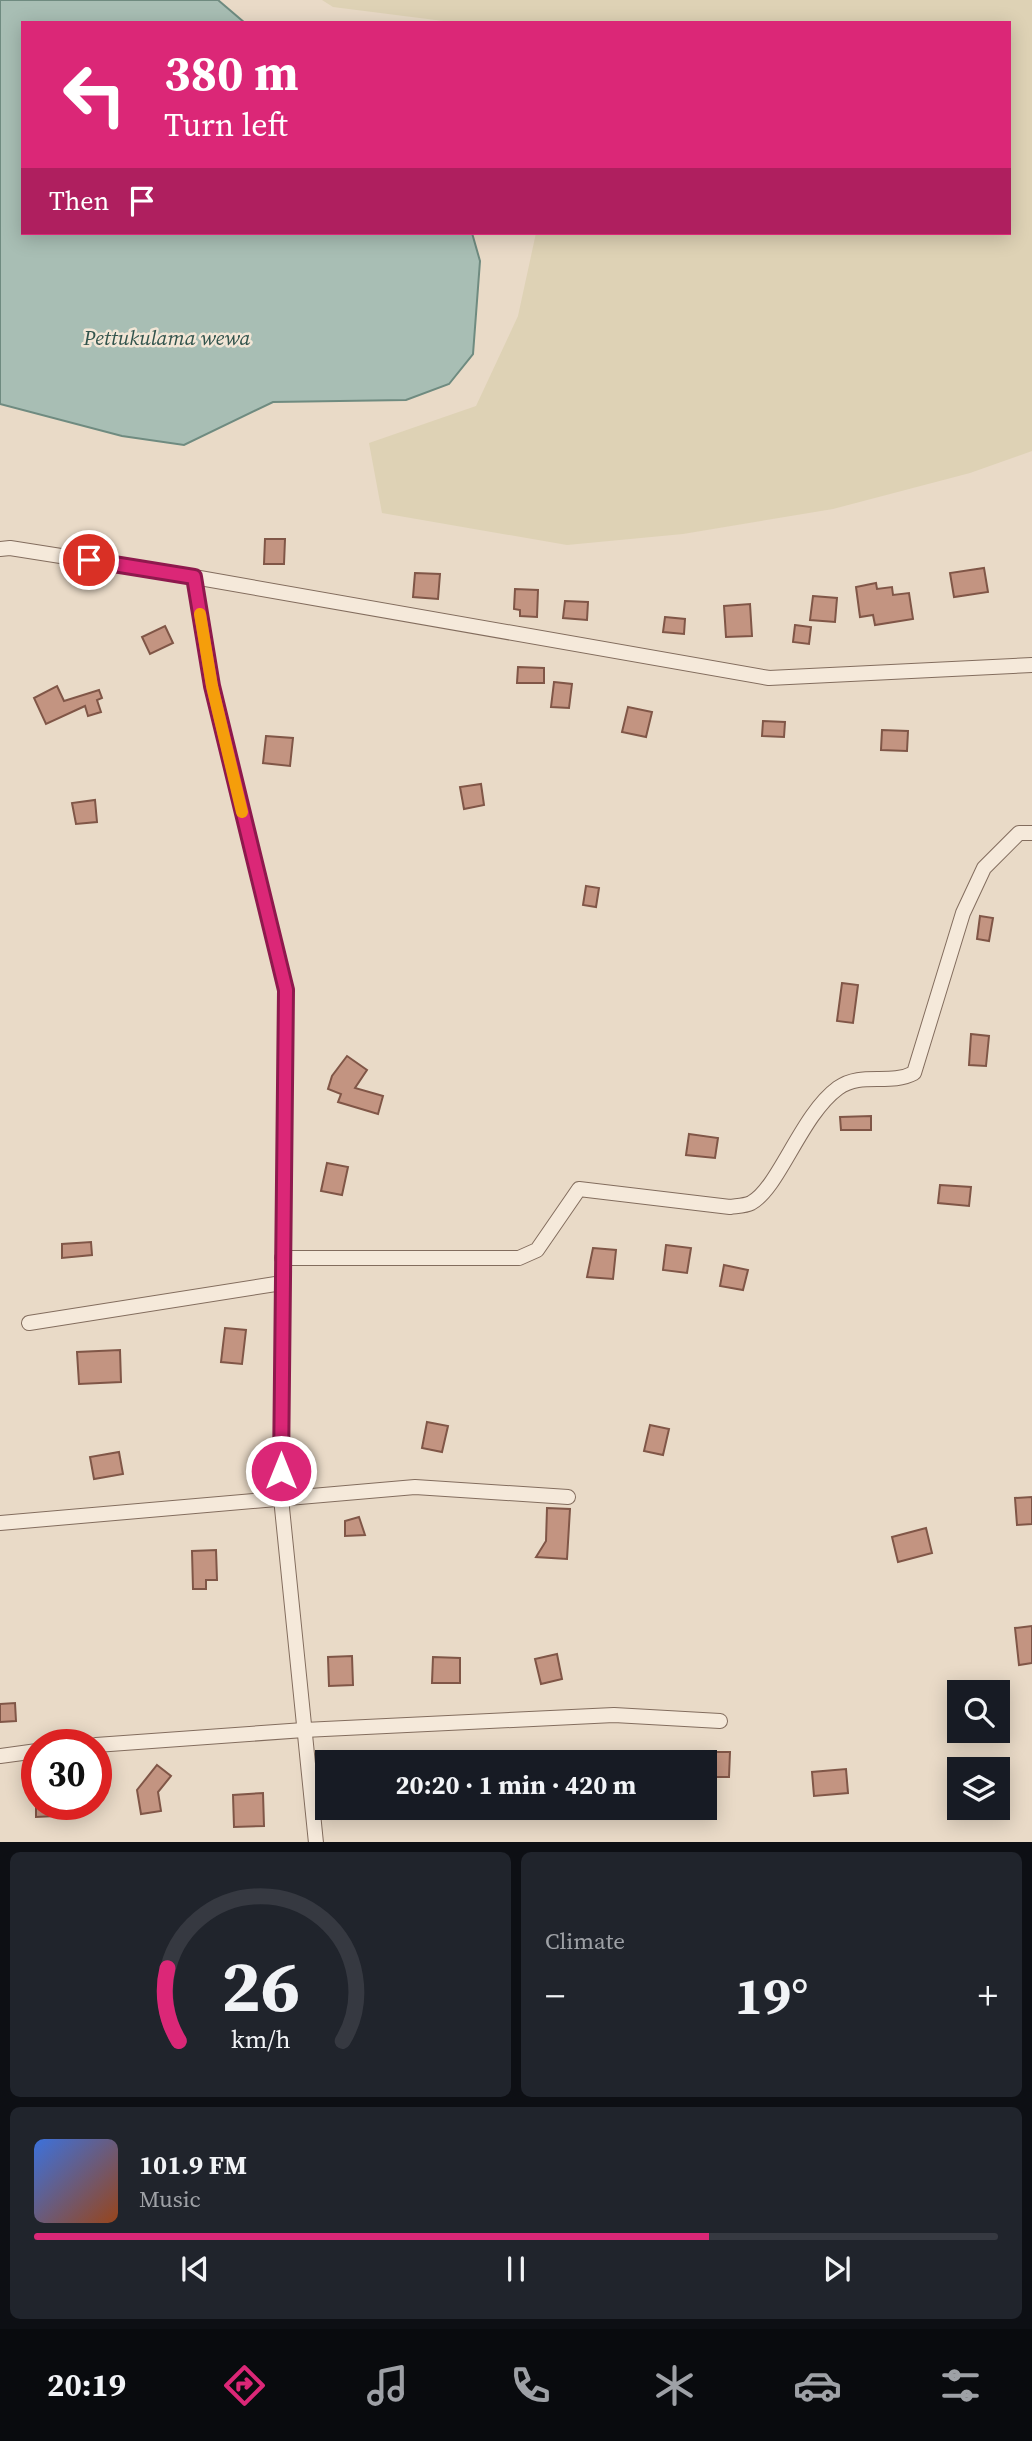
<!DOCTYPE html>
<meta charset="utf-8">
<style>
:root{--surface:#171b24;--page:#20242c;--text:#f1f3f6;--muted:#9ea1a6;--line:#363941;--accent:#db2777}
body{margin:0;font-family:"Source Serif 4",serif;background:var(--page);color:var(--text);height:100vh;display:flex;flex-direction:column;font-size:26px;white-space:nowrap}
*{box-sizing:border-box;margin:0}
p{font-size:23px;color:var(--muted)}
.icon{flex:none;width:38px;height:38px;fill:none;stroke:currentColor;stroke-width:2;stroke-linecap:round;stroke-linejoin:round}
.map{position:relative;height:1842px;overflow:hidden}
.details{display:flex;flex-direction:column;gap:10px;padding:10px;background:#0d0f14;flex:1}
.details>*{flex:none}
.hud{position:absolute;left:21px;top:21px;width:990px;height:214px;border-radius:0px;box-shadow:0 4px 18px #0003;background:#db2777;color:#fff;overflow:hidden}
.controls{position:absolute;left:947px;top:1680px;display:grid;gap:14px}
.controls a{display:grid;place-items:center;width:63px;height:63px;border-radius:0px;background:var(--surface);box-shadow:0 4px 18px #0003;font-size:35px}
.speed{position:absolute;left:21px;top:1729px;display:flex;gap:14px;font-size:35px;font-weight:700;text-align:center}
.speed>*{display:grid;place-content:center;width:91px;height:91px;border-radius:50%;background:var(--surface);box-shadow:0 4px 18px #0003;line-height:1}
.speed .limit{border:10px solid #d22;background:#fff;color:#111}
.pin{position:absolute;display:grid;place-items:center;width:60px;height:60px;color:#fff;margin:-30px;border:4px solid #fff;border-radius:50%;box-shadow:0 2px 7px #0007}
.me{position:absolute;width:77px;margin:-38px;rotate:0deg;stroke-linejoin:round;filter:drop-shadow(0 0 5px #0008)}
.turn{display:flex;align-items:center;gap:24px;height:147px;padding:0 28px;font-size:32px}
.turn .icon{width:91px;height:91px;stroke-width:2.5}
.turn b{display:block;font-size:49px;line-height:60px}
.then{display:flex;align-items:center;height:66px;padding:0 28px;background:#0003;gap:14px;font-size:26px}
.big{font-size:52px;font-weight:700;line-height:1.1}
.details .tile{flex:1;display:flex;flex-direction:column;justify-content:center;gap:10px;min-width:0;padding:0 24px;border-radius:10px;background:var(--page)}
.details .dial{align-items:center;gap:0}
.dial svg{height:182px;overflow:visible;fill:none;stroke:var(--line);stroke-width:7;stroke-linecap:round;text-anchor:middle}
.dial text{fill:var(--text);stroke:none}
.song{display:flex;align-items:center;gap:21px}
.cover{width:84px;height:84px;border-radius:10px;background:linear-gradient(135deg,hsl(220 70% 55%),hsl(20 70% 35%))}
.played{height:7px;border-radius:4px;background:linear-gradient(90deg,var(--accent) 70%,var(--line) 70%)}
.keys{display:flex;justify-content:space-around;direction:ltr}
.heat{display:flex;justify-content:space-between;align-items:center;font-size:38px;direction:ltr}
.details .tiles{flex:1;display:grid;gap:10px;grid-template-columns:1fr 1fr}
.tile:last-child{grid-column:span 2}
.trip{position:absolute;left:315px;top:1750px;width:402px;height:70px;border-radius:0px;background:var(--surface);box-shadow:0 4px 18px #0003;font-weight:700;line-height:70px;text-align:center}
.tab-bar{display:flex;height:112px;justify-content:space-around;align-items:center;background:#090b0e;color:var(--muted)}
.tab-bar .icon{width:49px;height:49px}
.tab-bar .selected{color:var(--accent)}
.tab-bar b{font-size:32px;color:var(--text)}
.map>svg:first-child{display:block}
.farmland{fill:#ded2b5}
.water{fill:#a8beb4;stroke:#6f8b80;stroke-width:2}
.building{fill:#c39481;stroke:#805647;stroke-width:2}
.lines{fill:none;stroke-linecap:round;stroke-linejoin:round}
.minor-casing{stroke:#836d5e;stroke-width:16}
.minor{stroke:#f5e9da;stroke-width:14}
.route-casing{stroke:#8e194d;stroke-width:18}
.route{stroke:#db2777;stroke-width:12}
.slow{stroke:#f59e0b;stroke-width:12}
.labels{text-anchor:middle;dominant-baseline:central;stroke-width:5;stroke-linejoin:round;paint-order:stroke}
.water-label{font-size:21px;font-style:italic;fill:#31534c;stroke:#f2e6d6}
</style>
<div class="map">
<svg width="1032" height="1843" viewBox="0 0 1032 1843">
<rect width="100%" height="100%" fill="#e9dac7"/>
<path class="farmland" d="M322 0H1032V451L970 473 833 509 683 534 567 545 382 513 369 443 476 406 518 316 536 233H1010V23H459L333 7Z"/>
<path class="water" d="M0 0H218L245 23H23V233H472L480 261 473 354 449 384 406 400 273 402 184 445 122 436 0 404Z"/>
<g class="building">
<path d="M265 539H285L284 564H264Z"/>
<path d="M984 568 988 592 954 597 950 573Z"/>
<path d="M415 573 440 574 438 599 413 597Z"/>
<path d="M876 583 877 589 892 587 893 595 909 593 913 619 875 625 873 615 860 617 856 587Z"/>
<path d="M515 589 538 590 537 617 520 616V610L514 609Z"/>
<path d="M813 596 837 598 835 622 810 620Z"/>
<path d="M565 601 588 602 587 620 563 618Z"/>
<path d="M750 604 752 636 726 637 724 606Z"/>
<path d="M665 617 685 619 684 634 663 632Z"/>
<path d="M795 625 811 627 809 644 793 642Z"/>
<path d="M165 626 173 643 150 654 142 637Z"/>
<path d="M518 667 544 668V683H517Z"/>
<path d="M554 682 572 684 569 708 551 707Z"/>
<path d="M57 686 64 701 99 690 102 698 97 700 101 712 88 716 85 706 46 724 34 698Z"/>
<path d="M628 707 652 712 646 737 622 732Z"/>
<path d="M763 721 785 722 784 737 762 736Z"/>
<path d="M882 730 908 731 907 751 881 750Z"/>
<path d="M266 736 293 738 290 766 263 763Z"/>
<path d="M481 784 484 805 464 809 460 787Z"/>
<path d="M95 800 97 822 76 824 72 803Z"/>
<path d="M586 886 599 888 596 907 583 905Z"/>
<path d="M980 916 993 918 989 941 977 939Z"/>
<path d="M842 983 858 985 853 1023 837 1021Z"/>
<path d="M971 1034 989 1036 986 1066 969 1065Z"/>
<path d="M347 1056 367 1070 355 1088 383 1096 378 1114 338 1102 341 1094 328 1089 332 1076Z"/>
<path d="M871 1116V1130H841L840 1117Z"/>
<path d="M689 1134 718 1138 715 1158 686 1155Z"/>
<path d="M327 1163 348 1167 342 1195 321 1191Z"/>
<path d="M940 1185 971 1187 969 1206 938 1203Z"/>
<path d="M91 1242 92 1255 62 1258V1244Z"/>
<path d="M666 1245 691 1248 687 1273 663 1270Z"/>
<path d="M593 1248 616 1250 613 1279 587 1277Z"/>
<path d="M724 1265 748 1270 743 1290 720 1286Z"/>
<path d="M225 1328 246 1330 242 1364 221 1362Z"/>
<path d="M120 1350 121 1382 79 1384 77 1352Z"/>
<path d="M427 1422 448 1426 442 1452 422 1448Z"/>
<path d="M650 1425 669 1429 663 1455 644 1451Z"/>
<path d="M119 1452 123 1474 94 1479 90 1457Z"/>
<path d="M1032 1497V1524L1017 1525 1015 1498Z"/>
<path d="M547 1508 570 1509 567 1559 536 1557 546 1541Z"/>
<path d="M359 1517 365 1535 345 1536V1521Z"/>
<path d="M926 1528 932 1553 898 1562 892 1537Z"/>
<path d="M216 1550 217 1580H206V1589H193L192 1551Z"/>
<path d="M1032 1626V1663L1019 1665 1015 1628Z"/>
<path d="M557 1654 562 1679 541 1684 535 1659Z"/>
<path d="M352 1656 353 1685 329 1686 328 1657Z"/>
<path d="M433 1657 460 1658V1683H432Z"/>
<path d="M15 1703 16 1721 0 1722V1704Z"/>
<path d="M705 1752H730L729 1777H705Z"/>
<path d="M157 1765 171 1776 158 1792 161 1811 141 1814 137 1790Z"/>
<path d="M846 1769 848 1793 814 1796 812 1772Z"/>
<path d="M263 1793 264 1826 234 1827 233 1795Z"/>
<path d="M36 1804H75L76 1815 36 1817Z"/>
</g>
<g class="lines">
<defs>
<g id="minor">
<path d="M0 549 10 548 194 577 769 678 1032 665"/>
<path d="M194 577 212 686 286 990 281 1498 316 1843"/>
<path d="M282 1258H519L537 1250 579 1189 730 1207C736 1206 745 1206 751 1203 779 1188 801 1115 838 1088 862 1071 889 1086 914 1073L963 913 984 868 1019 833H1032"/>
<path d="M29 1323 282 1283"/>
<path d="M0 1523 415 1487 568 1497"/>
<path d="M96 1745 304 1730 614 1715 720 1721"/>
<path d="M0 1756 37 1751"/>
</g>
</defs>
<use href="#minor" class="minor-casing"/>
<use href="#minor" class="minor"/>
</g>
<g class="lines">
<defs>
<path id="route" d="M89 560 194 577 212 686 286 990 281 1471"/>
</defs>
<use href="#route" class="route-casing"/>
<use href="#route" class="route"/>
<path class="slow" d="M200 614 212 686 242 812"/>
</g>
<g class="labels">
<g class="water-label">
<text x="167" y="337">Pettukulama wewa</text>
</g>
</g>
</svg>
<div class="controls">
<a><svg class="icon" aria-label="search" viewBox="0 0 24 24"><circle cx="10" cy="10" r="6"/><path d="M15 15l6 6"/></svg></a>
<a><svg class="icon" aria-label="layers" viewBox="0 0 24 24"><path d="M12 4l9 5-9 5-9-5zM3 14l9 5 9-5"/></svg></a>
</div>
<div class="speed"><div class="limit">30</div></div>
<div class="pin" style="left:89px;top:560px;background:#d93025"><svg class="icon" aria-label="arrive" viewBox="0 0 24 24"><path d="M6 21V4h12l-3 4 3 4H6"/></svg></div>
<svg class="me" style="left:281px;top:1471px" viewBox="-20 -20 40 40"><circle r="17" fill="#db2777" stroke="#fff" stroke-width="3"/><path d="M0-11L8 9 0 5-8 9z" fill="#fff"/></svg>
<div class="trip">20:20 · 1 min · 420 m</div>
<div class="hud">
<div class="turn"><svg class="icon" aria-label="left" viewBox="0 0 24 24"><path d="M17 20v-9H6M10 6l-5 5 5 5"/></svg><div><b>380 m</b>Turn left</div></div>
<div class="then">Then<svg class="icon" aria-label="arrive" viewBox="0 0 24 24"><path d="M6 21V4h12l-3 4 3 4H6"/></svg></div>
</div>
</div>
<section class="details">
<div class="tiles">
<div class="tile dial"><svg viewBox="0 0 100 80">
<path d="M14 69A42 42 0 1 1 86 69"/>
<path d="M14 69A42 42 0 0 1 9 37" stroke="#db2777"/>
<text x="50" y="56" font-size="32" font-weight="700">26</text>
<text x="50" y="72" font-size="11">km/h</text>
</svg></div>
<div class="tile"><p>Climate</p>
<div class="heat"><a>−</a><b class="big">19°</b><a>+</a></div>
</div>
<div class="tile">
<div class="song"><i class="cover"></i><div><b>101.9 FM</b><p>Music</p></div></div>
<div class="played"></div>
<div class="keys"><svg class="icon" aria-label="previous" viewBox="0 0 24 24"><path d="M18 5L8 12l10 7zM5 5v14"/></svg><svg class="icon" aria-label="pause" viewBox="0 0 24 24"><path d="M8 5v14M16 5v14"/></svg><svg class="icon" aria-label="next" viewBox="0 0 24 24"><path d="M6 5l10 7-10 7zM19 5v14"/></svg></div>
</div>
</div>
</section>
<nav class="tab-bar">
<b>20:19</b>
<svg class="icon selected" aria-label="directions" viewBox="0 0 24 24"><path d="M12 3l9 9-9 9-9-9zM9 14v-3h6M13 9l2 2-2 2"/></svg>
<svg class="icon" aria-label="music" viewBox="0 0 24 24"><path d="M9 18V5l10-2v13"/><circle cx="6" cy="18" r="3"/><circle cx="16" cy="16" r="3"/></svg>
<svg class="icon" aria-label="phone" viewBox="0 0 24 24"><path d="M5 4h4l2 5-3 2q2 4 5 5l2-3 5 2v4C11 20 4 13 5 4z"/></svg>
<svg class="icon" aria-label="climate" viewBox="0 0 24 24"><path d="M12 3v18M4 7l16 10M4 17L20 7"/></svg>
<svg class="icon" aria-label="car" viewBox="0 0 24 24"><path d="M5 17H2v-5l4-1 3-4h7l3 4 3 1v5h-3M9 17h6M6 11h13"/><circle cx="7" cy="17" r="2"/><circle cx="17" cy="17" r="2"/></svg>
<svg class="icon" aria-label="filters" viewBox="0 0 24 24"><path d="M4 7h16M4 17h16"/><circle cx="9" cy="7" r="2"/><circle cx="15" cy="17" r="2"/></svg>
</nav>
